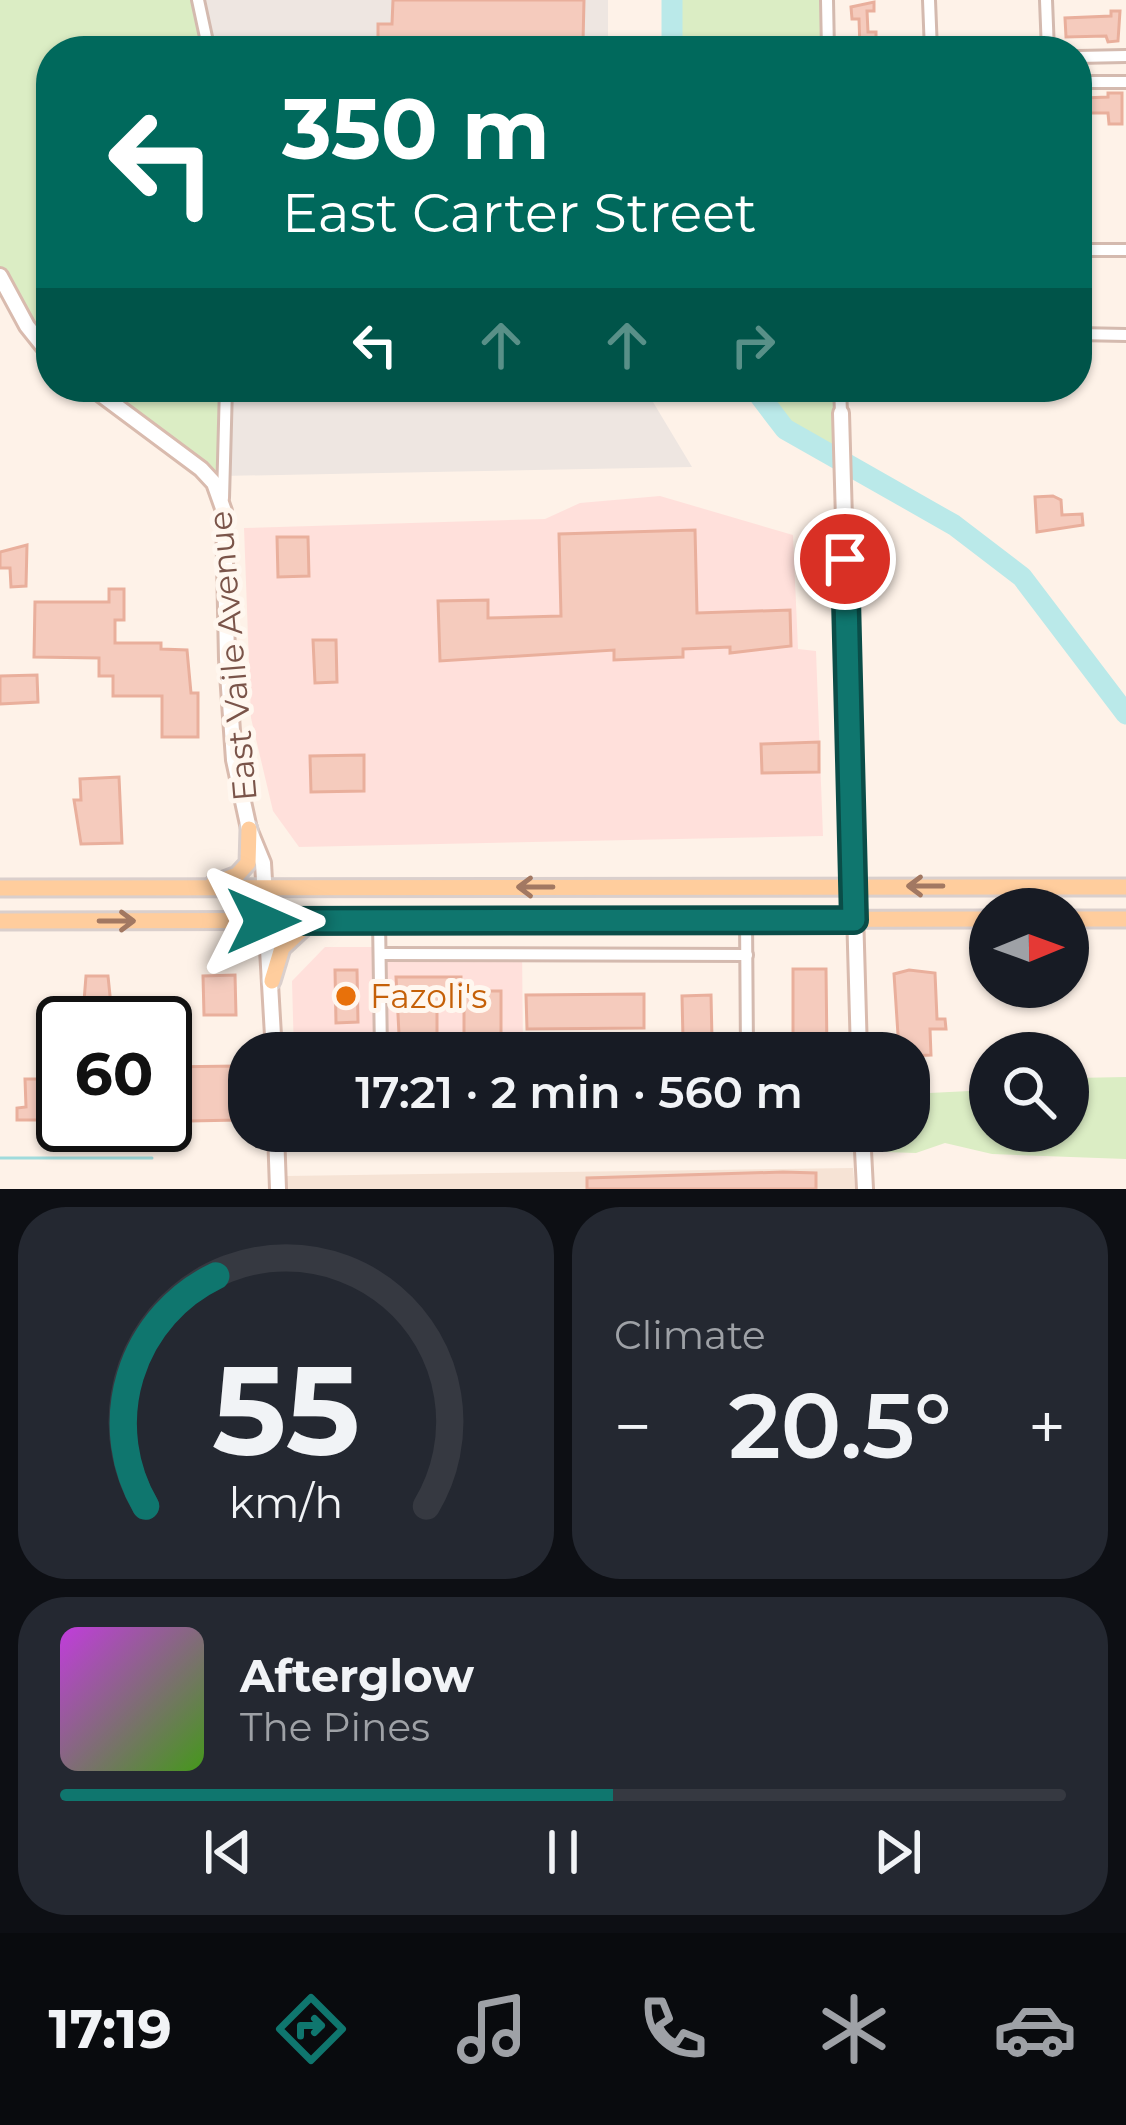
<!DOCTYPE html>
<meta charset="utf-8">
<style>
:root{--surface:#171b24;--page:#242831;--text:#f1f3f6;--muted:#9ea1a6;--line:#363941;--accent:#0f766e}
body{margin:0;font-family:Montserrat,sans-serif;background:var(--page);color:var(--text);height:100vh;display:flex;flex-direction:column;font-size:45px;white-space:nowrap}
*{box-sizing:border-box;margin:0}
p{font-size:39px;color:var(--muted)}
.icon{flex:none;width:66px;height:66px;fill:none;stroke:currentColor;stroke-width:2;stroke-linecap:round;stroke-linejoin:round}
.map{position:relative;height:1189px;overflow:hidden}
.details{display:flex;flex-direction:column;gap:18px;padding:18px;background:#0d0f14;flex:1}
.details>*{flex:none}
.banner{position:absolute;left:36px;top:36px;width:1056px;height:366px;border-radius:48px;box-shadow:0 3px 9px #0004;background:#00695c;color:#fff;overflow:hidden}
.needle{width:78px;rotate:89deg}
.tools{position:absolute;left:969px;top:888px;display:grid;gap:24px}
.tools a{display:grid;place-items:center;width:120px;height:120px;border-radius:50%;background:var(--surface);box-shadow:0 3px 9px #0004;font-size:60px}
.speed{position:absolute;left:36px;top:996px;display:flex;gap:24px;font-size:60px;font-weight:700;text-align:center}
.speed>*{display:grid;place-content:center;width:156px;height:156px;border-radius:50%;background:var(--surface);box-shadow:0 3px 9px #0004;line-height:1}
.speed .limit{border:6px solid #111;border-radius:18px;background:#fff;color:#111}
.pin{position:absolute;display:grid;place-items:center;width:102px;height:102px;color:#fff;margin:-51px;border:6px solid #fff;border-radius:50%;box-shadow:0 3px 12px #0007}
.me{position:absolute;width:132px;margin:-66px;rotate:90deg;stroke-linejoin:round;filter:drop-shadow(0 0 9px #0008)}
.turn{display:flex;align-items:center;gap:42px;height:252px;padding:0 48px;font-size:54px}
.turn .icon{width:156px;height:156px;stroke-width:2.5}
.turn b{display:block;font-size:84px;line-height:102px}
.lanes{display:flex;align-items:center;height:114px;padding:0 48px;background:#0003;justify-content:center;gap:60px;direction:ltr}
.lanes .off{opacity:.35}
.big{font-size:90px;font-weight:600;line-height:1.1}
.details .widget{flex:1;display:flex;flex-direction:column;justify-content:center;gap:18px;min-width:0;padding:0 42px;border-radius:48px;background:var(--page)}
.details .dial{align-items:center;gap:0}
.dial svg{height:312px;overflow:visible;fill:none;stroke:var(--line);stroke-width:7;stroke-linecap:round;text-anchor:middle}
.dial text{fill:var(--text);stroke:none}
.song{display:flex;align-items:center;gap:36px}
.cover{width:144px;height:144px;border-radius:18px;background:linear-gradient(135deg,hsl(290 70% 55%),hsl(100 70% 35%))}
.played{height:12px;border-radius:6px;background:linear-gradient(90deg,var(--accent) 55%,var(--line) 55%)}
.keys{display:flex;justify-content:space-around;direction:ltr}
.heat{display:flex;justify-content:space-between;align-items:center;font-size:66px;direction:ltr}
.details .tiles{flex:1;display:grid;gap:18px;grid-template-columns:1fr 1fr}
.widget:last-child{grid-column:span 2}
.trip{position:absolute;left:228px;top:1032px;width:702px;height:120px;border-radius:48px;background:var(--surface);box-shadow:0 3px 9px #0004;font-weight:600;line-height:120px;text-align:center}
.menu{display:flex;height:192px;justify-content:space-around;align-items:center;background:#090b0e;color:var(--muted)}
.menu .icon{width:84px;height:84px}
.menu .active{color:var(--accent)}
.menu b{font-size:54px;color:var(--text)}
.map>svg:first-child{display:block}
.residential{fill:#f6e3d5}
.commercial{fill:#ffe0db}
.industrial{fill:#eee6e1}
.green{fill:#dbedc4}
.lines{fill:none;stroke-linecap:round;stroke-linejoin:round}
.stream{stroke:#a0dbdc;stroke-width:3}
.river{stroke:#bae9e9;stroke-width:21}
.building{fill:#f5cbbd;stroke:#e9af9c;stroke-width:3}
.street-casing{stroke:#d4baaf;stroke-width:16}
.secondary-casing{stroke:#d9bbae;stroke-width:20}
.primary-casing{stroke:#dacfcc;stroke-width:21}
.street{stroke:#fff;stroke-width:10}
.secondary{stroke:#fff;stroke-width:14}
.primary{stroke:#ffcd9d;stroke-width:15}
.oneway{stroke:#a27862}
.route-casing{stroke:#0a4d48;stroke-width:30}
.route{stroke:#0f766e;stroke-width:21}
.food-dot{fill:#e8710a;stroke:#fff7ef;stroke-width:4.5}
.labels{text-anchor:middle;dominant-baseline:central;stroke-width:10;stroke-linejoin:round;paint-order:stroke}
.street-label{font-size:33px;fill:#7a5449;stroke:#fff7ef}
.food-label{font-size:33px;fill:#c56008;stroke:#fff7ef;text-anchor:start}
</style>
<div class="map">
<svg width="1126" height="1189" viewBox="0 0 1126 1189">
<rect width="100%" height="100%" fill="#fef2e8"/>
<path class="residential" d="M853 1168 855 1189H287L286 1176Z"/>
<g class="commercial">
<path d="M660 496 793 535 798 649 816 651 823 836 299 847 273 811 251 718 244 528 545 519 580 503Z"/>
<path d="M325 947H522L523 1053H294L292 981Z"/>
</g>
<g class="industrial">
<path d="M198 0H608V51H209Z"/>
<path d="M226 387H644L692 467 223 476Z"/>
</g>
<g class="green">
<path d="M0 0H198L209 51H51V356L0 276Z"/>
<path d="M672 0H827L828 51H672Z"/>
<path d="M91 387H226L223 476 214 483Z"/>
<path d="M753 387H840L842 462 785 429Z"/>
<path d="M1126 1077V1159L992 1154 945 1143 916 1153 886 1152 879 1146 877 1131H909V1094L990 1090V1131H1068V1086L1075 1078Z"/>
</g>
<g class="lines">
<path class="stream" d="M0 1158H152"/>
<g class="river">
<path d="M672 0V51"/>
<path d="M753 387 785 429 954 525 1022 577 1126 714"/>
</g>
</g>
<g class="building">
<path d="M393 0H584L583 43 581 51H378V24H392Z"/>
<path d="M874 2V11H867L868 32H876V47L860 48 859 19H852L851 7Z"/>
<path d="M1111 11H1120L1118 41 1108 42 1106 36 1066 37 1065 18 1111 16Z"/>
<path d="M1108 93H1122V124H1109L1108 113H1085L1084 98 1108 97Z"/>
<path d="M1053 496 1061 500 1062 515 1082 514 1083 525 1037 532 1035 497Z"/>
<path d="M695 530 697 613 790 610 791 646 730 653V647L683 649V657L614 660V650L440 661 438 601 488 600V618L561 616 559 534Z"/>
<path d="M277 537H308L309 576 278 577Z"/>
<path d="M27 545 26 586 11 587 10 568H0V552Z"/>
<path d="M109 589H124V620H115V643H161V649L187 650 191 693H198V737H162V696H113V676H99V658L34 657 35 602H109Z"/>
<path d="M313 640H336L337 682 315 683Z"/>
<path d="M37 675 38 702 0 704V676Z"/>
<path d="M819 742V772L762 773 761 744Z"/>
<path d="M364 755V791L311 792 310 756Z"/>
<path d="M119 777 122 843 81 844 74 800H81L80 779Z"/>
<path d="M793 969H826L827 1053H793Z"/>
<path d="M335 970H357L358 1022 336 1023Z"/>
<path d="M909 970 935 973 937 1019H945L946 1029H930L931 1055 909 1056V1049L899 1050 894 974Z"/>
<path d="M235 975 236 1015H204L203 976Z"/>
<path d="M86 976H108L112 1015 83 1014Z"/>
<path d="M396 977H461V991H501V1047H464V1008H437V1034H399Z"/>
<path d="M644 994V1028L527 1029 526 995Z"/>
<path d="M711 995 712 1039H683L682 996Z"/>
<path d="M237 1066 238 1120 189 1121V1130L165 1131V1067Z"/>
<path d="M63 1072V1120H17V1108L26 1107 25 1079H38V1073Z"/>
<path d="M783 1172 816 1173V1189H587V1178Z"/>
</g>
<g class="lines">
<defs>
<g id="street">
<path d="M198 0 209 51"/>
<path d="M827 0 828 51"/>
<path d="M929 0 931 51"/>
<path d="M1046 0 1048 51"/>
<path d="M1077 57 1126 56"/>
<path d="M1077 82H1126"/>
<path d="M1077 250H1126"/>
<path d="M1077 334 1126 335"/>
<path d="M840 387 841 413"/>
<path d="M223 498 226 387"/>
<path d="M746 919 747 1053"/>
<path d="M379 920 381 1053"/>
<path d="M380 954 747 955"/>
</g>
<g id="secondary">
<path d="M0 276 27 326 51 356"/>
<path d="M91 387 201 469 214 483 224 511 227 659 234 760 249 829 263 863 274 1053"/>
<path d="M841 413 859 1053"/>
<path d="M276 1131 278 1189"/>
<path d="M862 1131 865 1189"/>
</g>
<g id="primary">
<path d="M213 884 237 875 248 863 249 829"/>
<path d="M0 888 1126 887"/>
<path d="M1068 919H1126"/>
<path d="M0 921 990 919"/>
<path d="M272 981 282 948 310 922"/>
</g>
</defs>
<use href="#street" class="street-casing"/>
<use href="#secondary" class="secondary-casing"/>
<use href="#primary" class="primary-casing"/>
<use href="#street" class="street"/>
<use href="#secondary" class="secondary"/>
<use href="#primary" class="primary"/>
</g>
<defs><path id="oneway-shaft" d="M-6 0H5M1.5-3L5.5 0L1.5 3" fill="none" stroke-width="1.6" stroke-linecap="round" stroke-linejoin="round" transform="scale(3)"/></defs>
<g class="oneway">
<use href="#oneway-shaft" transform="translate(925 886) rotate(-180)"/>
<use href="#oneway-shaft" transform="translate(535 887) rotate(180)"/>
<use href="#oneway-shaft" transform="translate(117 921)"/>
</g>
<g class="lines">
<defs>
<path id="route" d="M263 921 854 920 845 559"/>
</defs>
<use href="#route" class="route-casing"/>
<use href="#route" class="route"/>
</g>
<circle class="food-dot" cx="346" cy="996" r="12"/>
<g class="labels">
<g class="street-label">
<text transform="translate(232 656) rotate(-95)">East Vaile Avenue</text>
</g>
<g class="food-label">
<text x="370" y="996">Fazoli's</text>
</g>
</g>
</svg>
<div class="tools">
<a><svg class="needle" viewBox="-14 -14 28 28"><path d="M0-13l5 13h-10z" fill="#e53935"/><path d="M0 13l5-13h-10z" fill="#9ea1a6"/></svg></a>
<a><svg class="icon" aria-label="search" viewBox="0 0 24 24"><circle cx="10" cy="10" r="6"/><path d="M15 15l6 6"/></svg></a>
</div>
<div class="speed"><div class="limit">60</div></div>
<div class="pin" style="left:845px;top:559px;background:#d93025"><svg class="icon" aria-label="arrive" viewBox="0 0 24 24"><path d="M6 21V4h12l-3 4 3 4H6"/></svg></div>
<svg class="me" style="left:263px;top:921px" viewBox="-20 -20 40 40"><path d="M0-17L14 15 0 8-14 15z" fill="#0f766e" stroke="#fff" stroke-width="4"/></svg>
<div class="trip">17:21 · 2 min · 560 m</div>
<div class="banner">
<div class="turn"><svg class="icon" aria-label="left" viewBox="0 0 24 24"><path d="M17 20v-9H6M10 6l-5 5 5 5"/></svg><div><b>350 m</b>East Carter Street</div></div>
<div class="lanes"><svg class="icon" aria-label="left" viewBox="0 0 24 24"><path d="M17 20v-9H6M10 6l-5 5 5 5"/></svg><svg class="icon off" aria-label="ahead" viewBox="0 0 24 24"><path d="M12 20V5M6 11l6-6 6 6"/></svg><svg class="icon off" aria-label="ahead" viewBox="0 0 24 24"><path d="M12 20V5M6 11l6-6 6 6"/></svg><svg class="icon off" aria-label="right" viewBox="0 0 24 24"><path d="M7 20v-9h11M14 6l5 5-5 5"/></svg></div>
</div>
</div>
<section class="details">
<div class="tiles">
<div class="widget dial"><svg viewBox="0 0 100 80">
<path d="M14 69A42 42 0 1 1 86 69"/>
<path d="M14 69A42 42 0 0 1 32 10" stroke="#0f766e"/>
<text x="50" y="56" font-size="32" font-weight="700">55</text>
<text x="50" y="72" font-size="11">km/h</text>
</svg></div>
<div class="widget"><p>Climate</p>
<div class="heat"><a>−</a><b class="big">20.5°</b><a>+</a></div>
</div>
<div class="widget">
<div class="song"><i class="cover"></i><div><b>Afterglow</b><p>The Pines</p></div></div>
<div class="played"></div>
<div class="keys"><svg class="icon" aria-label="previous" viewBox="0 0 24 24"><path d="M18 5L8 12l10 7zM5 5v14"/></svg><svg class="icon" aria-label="pause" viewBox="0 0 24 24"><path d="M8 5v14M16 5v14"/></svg><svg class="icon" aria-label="next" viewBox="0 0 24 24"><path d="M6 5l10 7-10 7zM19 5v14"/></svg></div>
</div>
</div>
</section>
<nav class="menu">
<b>17:19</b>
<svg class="icon active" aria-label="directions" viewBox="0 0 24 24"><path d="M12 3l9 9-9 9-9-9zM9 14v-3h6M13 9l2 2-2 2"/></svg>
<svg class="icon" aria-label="music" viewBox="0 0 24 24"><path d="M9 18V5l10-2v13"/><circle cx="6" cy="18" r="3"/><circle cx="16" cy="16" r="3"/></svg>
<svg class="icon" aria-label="phone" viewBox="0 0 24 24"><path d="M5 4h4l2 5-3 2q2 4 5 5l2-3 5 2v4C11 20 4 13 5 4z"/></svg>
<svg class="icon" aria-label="climate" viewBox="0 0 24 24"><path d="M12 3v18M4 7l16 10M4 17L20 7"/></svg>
<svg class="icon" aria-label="car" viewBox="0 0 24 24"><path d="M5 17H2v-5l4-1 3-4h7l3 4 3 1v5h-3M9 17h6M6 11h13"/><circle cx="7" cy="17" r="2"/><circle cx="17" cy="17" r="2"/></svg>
</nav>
